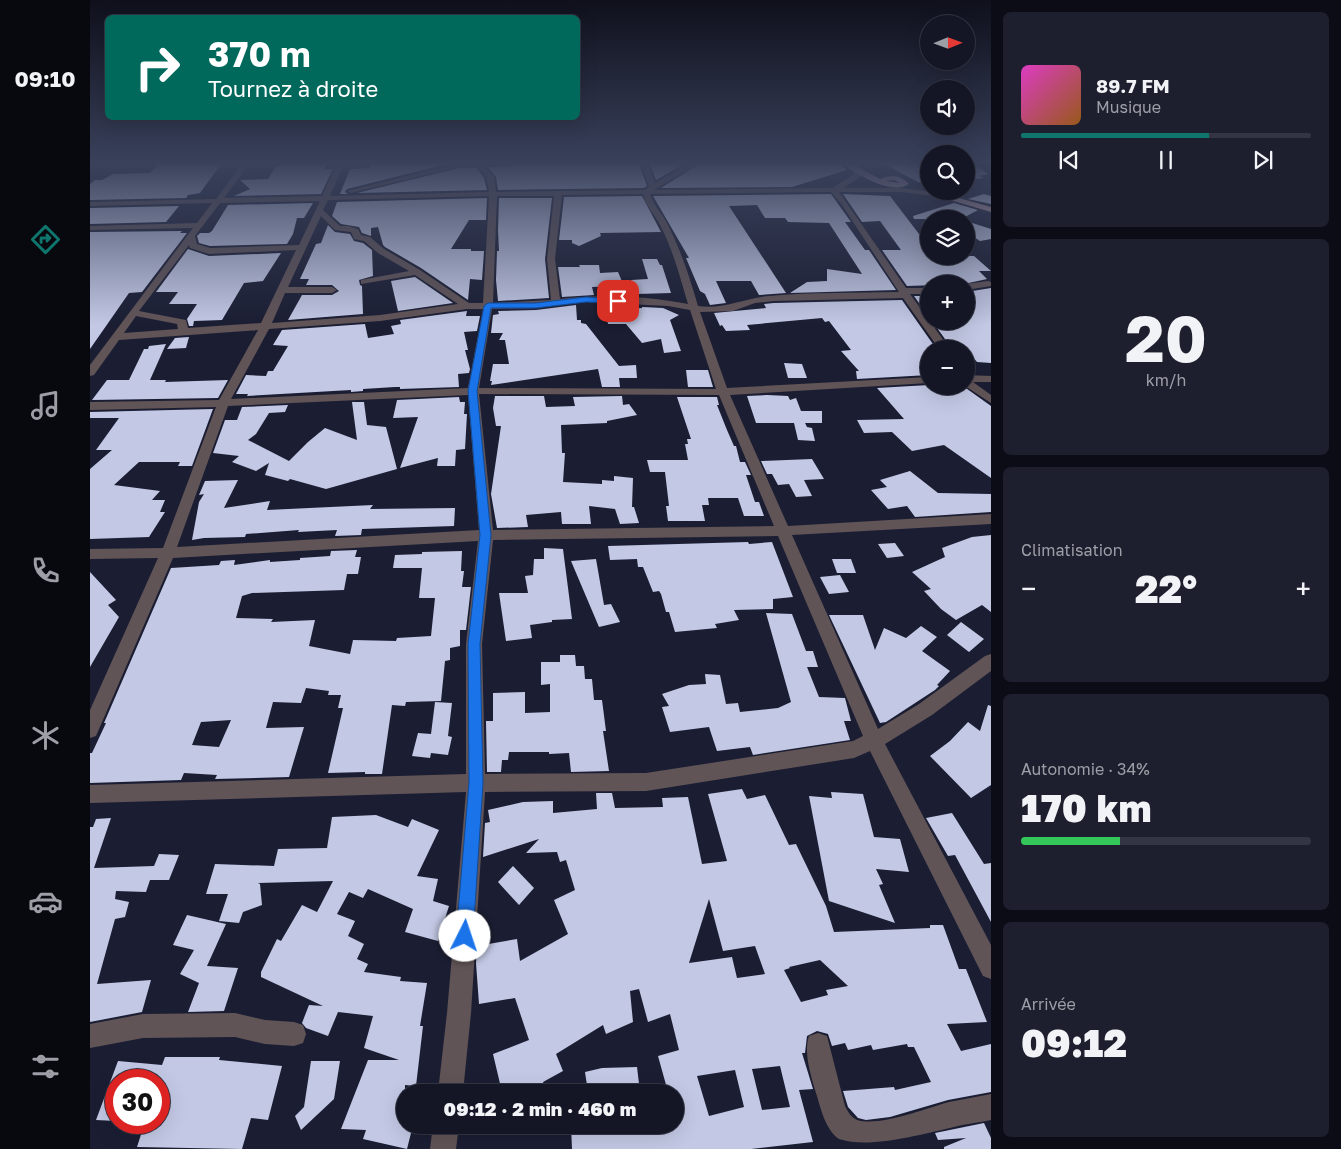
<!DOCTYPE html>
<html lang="fr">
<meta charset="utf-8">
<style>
:root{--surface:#141626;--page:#1d1f2e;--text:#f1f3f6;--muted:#9d9fa7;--line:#333543;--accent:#0f766e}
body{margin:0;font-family:"Golos Text",sans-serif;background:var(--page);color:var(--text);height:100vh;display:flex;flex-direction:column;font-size:19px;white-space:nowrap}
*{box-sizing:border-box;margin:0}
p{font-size:16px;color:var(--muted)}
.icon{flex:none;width:28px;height:28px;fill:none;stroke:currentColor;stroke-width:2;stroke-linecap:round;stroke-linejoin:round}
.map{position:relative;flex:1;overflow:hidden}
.side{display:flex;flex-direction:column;gap:12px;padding:12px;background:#0b0c15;width:350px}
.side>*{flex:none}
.banner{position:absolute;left:15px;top:15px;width:475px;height:105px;border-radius:8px;box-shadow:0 5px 20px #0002,0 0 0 1px var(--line);background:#00695c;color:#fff;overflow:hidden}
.needle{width:32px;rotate:89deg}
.buttons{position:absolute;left:830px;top:15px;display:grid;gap:10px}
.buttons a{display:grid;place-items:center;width:55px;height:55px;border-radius:50%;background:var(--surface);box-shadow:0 5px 20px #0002,0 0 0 1px var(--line);font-size:25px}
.speed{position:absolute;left:15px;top:1069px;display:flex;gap:10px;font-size:25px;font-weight:700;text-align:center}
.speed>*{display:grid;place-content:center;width:65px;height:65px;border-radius:50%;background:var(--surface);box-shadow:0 5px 20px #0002,0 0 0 1px var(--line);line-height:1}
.speed .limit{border:8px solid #d22;background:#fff;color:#111}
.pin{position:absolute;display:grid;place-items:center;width:42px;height:42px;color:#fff;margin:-21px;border-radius:10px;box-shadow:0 2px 8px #0006}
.me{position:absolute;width:55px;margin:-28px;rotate:4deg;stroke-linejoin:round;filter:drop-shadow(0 0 4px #0008)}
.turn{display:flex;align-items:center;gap:18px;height:105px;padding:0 20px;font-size:22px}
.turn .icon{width:65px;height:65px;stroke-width:2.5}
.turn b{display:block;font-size:35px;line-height:42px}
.big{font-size:38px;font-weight:800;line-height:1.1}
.side .card{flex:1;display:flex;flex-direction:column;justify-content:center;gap:8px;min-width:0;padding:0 18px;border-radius:8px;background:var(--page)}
.side .dial{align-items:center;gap:0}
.dial b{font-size:65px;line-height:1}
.song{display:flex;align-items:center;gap:15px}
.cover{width:60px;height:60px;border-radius:8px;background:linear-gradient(135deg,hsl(310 70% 55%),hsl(30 70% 35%))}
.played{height:5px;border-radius:2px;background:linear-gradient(90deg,var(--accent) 65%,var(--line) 65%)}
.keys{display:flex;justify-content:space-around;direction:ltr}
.heat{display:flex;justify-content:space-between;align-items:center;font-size:28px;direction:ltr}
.charge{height:8px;border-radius:4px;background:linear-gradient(90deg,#34c759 34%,var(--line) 0)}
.trip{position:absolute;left:306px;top:1084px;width:288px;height:50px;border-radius:25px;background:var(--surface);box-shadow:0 5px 20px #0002,0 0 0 1px var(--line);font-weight:800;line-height:50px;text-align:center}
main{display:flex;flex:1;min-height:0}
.menu{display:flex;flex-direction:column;width:90px;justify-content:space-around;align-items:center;background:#08090f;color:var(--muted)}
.menu .icon{width:35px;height:35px}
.menu .active{color:var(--accent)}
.menu b{font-size:22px;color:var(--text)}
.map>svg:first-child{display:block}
.building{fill:#c3c9e5;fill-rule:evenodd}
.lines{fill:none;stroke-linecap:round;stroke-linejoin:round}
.minor{fill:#615457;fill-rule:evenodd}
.highway{fill:#bd9ca4;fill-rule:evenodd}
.route{fill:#1a73e8;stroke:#114b97}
</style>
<main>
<nav class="menu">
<b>09:10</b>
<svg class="icon active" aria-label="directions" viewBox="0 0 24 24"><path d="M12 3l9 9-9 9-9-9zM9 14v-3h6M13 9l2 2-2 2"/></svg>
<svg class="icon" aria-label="music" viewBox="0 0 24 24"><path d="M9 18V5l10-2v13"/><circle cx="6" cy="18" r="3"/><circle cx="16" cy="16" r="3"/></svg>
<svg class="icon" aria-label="phone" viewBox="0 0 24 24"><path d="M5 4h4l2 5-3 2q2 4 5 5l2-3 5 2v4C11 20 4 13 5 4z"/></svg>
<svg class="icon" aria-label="climate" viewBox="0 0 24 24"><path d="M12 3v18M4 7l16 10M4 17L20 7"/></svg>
<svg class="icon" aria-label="car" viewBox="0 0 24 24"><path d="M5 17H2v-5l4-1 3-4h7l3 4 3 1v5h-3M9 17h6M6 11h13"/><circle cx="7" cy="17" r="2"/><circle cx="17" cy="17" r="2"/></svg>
<svg class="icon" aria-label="filters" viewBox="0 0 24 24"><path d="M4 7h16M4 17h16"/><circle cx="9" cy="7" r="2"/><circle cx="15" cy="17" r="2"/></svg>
</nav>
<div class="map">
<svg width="901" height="1149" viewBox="0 0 901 1149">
<rect width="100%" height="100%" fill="#1b1e33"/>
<g class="building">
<path d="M68 164H131L110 193 98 195 96 198 0 200V184L5 180H12L23 174 60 173Z"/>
<path d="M190 164H237L235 169H243L231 194 144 196 160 189 150 180 178 179 186 166H189Z"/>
<path d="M280 164H357L257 189 255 192 258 194H250L260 169 279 168Z"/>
<path d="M421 164H549L557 186 554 188 408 190 406 177 398 167 423 166Z"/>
<path d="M560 164H594L566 180Z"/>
<path d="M609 164H750L757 170 702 187 571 188Z"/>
<path d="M794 164H839V183L828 182Z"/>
<path d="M876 165H885L898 174 889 176 894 178 876 180Z"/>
<path d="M369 168H387L394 178 397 190 267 193Z"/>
<path d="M741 194 761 222H755L775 250H779L806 290 700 293 717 282 737 281V269L772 274 739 223 698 222 695 218H675L667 205 639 206 696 293 669 295 661 281H626L636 303 620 305 615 294 610 291 596 258H599L563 196Z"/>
<path d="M753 194 800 196 839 247V256H884L901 271H889L897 279 874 284 817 286 792 250H811L790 221 772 222Z"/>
<path d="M894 194 901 196V204L878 199Z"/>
<path d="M552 196 571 232 510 233 511 236 489 246 482 243V240H469L474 197Z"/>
<path d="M397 198 396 220H379L361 249H381V251H394L392 280 380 279 378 300 331 268 295 247 293 245 288 227 281 228V236L272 233 269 227 251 224 242 216 247 202Z"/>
<path d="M409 198H462L455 259 459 298 408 301 406 280 407 251H409L408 230Z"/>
<path d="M223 203 214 218H207L203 234 197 244 120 246 109 243 107 236 110 233H119L122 231 138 205Z"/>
<path d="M864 203 888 210 871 219H824L823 216Z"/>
<path d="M89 206 76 222 0 224V208Z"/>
<path d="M876 221 901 229V239L890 241 876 232Z"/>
<path d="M238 225 245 232 260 234 264 241 273 243 282 250 283 276 269 280 270 285 272 286 273 314 198 320 212 295H242L249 291 242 285H216L219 279H210L226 244 231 243Z"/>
<path d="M92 231 90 233H97L52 292 39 293 0 349V232Z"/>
<path d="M98 249 119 256 191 253 173 281 154 283 132 320 104 321 103 326H99L97 319 107 304H79L88 292H66Z"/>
<path d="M552 259H567L570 265H572L581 293 547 294 541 280 558 279Z"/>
<path d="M489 265H509L510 273 528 272 534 286 502 287 504 295 472 297 468 267H490Z"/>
<path d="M325 277 363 303 308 311 301 281Z"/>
<path d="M901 288V363L887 362 876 349H864L860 346 842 321H876V292Z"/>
<path d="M824 296H839V317Z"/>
<path d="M812 300 845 347H839V375L767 379 766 371H769L751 351 761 350 739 321 735 322 732 318 657 325 660 330 636 331 632 325 630 326 624 313 676 308 674 304 684 303Z"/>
<path d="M486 305 487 320H491V323L496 324 529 366 546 365 547 378H529L530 387H512L508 369 401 385 402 381H400L403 364H419L415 340H409L413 333H401L403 315 409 314 408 311 446 310Z"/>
<path d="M552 307 573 308 589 315 580 320 591 351 574 353 571 339 552 343 536 324H518L516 312H541L540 309 552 308Z"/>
<path d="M377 311 376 316H390L387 331 374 332 378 350H375L380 369 379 373 368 374 369 387 310 389V387H305L273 389V391L261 392V390L157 396 158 394H146L156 375 176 376 178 371H183L198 346 183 345 192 330 275 324 278 338 304 334 301 326 311 324 310 320Z"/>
<path d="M99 337 96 348 77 349 85 338Z"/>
<path d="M76 344 60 380H76L75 382 138 380 128 398 2 400 17 380H39L54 349H58L59 346Z"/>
<path d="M694 363 712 364 717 378H698Z"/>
<path d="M596 370H618L623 387H598Z"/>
<path d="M839 385 873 386 901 406V478L854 445 822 451 802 432 774 433 767 420 814 419 787 388Z"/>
<path d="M677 395 698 396 700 400 706 398 711 411H732V423H715L717 427 722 428 725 441 708 440 704 423H666L657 396Z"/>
<path d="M405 396H454L456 407 485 406 483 397 532 396 533 405 539 404 547 415 517 421V423L471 425 472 453H475L473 482 512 484V480L524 481V476L543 478 542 507H544L549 523 530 524 525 509 499 506 501 524H472L471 512 436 515 438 527 407 528 401 494 411 426H406L403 408Z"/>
<path d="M369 397 370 402H375L374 414H377L375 449 366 450 365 466H347L348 458 310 468 328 417 303 418 307 400Z"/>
<path d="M587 397H627L629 405H627L637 430 644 446H646L650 462H655L661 475H656L665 502H669L674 516H654L648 498H618L619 505H612L615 521H578L576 506H579L575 472H560L557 460H598L595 444H598L597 439H601Z"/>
<path d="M262 402H274L277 425 296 427 307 469 236 489 200 479 198 481 175 475 179 463 166 471 142 462 149 456 123 453 135 420H147L152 407 198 405 195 412 179 413 166 434 158 440 199 461 218 442 235 428 267 440Z"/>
<path d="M123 409 102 466H88L90 462H49L24 485 70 491 62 500H75L70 512H75L59 537 0 539V469L22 450H6L29 418H0V412Z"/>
<path d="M722 459 734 479 714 480 722 496 706 497 699 484 688 485 682 474H677L671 461Z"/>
<path d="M820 471 848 493 901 494V512L825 517 817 506 798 509 781 490 797 487 790 480Z"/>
<path d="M148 480 134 508 180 501 177 510 283 505 280 509 365 508 364 526 272 529 271 535 245 536 247 530 208 532 209 530 156 534 155 537 114 538 102 540 109 502 114 494 109 495 115 481Z"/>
<path d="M901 535V612L892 605 866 620 851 609 834 591 841 589 822 572 855 557 852 548 882 537Z"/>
<path d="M658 542 659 544 682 542 703 597 683 599V609L644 610 649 620 625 624 627 628 585 632 579 612H576L571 594 569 591 563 592 553 567H548L547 559 520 560 518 546Z"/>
<path d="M805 543 814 556 797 558 788 544Z"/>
<path d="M454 548 473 549 482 619 462 620V622L440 625 442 638 416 641 409 593H438L435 576 443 575 444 559H454Z"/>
<path d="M267 550 265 557H271L268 574H257L254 590 162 593 152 596 146 618 183 619 181 622 225 620 219 646 260 654 263 640 306 641 307 638 341 636 345 598H329L332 568H303L305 555 332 554V552L372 551 371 571H374L372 587H381L376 630H370V646L360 648V660L355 661 351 701 316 702 315 706 302 705 292 774H275V772L238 773 253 708H248L251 695H238L239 691 216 688 211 703 183 702 176 728 214 727 199 777 125 779 127 775 94 773 91 780 0 783V753H2L16 723H14L81 568 129 565 131 561 145 560 144 565 180 560V562L210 560V558L240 556 241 551ZM141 720 129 747 102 745 111 722Z"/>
<path d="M506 559 514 605 521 604 530 622 509 627 481 561Z"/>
<path d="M742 559H761L766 573H747Z"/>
<path d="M0 572 26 600 18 605 29 617 0 667Z"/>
<path d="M750 575 759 592 739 594 730 577Z"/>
<path d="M676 613 702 614 716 651H723L728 667H717L729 697 755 698 761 721H754L760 740 663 755 660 747 627 751 619 727 580 732 572 707 579 706 572 694 599 685 616 684 615 674 630 675 636 704 648 703 650 712 688 708 701 702Z"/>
<path d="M739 615H773L785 650 794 628 816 638 831 626 847 637 832 651 860 671 847 685 849 686 845 690 796 722 790 723Z"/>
<path d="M871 622 894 639 879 652 857 635Z"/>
<path d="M470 655H485L486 666H494L495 679H502L504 700H512L516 731H513L519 771 481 772 479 753 459 754V752H419L418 760H412L411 772H397L396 721H403V693L435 692V713L460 712V684L451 685V662H470Z"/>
<path d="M345 702 362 703 358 736 362 737 358 755 341 753 340 758 322 756 328 733 341 734Z"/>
<path d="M898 705 901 706V785L881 798 840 756 860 741 878 722 890 731Z"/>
<path d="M652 789 657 799 675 795 699 845 706 844 736 906 744 932 840 928V925H853L869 969H876L897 1022 857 1024 871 1051 901 1044V1092L858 1100 800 1117 776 1120 768 1118 758 1107 753 1091 804 1087 805 1090 841 1082 824 1047H818L817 1044 783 1050 781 1045 758 1050 755 1043 742 1046 738 1034 727 1031 717 1036 715 1053H712L723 1089 709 1090 723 1142 661 1149H482L481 1125H513V1132H543V1125H585V1092H578L568 1056 589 1050 580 1014 558 1022 549 989 540 991 543 1022 516 1034 513 1025 466 1054 473 1071 453 1082 456 1092H412L403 1054 439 1040 425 998 389 1004 386 963 387 946 427 939 430 961 478 934 464 900 485 890 476 860 470 862 467 852 436 853 449 839 393 857 395 823 400 822 398 810 433 802 463 801V813L507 809 506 793H522L525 808 573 807 572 798 598 797 612 864 637 861 618 794ZM619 899 633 951 665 946 675 974 647 978 642 957 599 963ZM730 960 758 986 736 990 738 995 711 1002 694 970 700 968 699 967ZM690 1066 700 1107 672 1110 662 1069ZM645 1070 654 1107 619 1116 607 1076Z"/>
<path d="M741 792 773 794 784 837 810 839 819 872 786 869 793 884 789 885 805 923 739 901 719 796 742 798Z"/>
<path d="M862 813 894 864 901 863V922L865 855 858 856 836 818Z"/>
<path d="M286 815 318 827 322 819 349 830 327 876 348 879 343 901 359 906 348 941 315 932 323 909 278 889 273 898 259 892 247 914 265 921 258 936 274 944 267 959 278 964 274 972 311 977 310 981 337 983 330 1026H333L326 1086 315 1085V1125H323L317 1149 273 1139 276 1130 251 1129 278 1060H309L274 1048 283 1016 248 1012 238 1036 216 1028 212 1023 219 1005 233 1006 171 977V972L187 939 191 941 212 905 227 912 243 881 168 883 170 884 172 905 153 912 149 923 129 921 138 894H116L125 864 184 866 188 849 237 848 242 817Z"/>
<path d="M21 818 4 868 64 866 69 854 89 855 79 880H60L56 892 26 891 25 899 39 902 35 917 25 919 7 984 61 980 52 1012 0 1022V827H3L6 819Z"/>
<path d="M423 866 444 888 429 905 408 882Z"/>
<path d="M97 915 136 924 117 966 148 968 134 1011 98 1012 109 983 90 974 104 950 83 945Z"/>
<path d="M75 1057H130L129 1060 192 1066 178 1120 161 1118 152 1149 47 1147 55 1122H69V1080H26V1121L6 1120 28 1061 72 1065Z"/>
<path d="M221 1061H250L244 1099 211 1130 205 1116 214 1107Z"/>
<path d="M547 1067 550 1092H514V1090L498 1092 495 1072 512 1068Z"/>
<path d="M894 1123 901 1138V1149H854V1147L876 1138 848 1140 845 1133Z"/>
</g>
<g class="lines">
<g class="minor">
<path d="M152 164H159L134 198 232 196 247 164H254L240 196 399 192 396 177 386 164H393L404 177 406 192 555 190 559 187 551 164H558L565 183 598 164H607L564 190 742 188 763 175V166L779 164 769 168 771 176 754 188H810L854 193 855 195 851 197 810 192H749L816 288H839V294H820L860 349H849L813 298 684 301 665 303 643 311 610 312 637 388 839 377V383L640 395 698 526 901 514V524L702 535 788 729 829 704 895 656 901 654V671L842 715 795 744 901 945V979L893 976 780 751 764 758 556 791 395 792 381 1013 373 1092H348L357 1013 376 792 0 803V785L376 774V644L388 541 83 558 6 736 0 738V710L68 558 0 559V549L73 548 126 407 0 410V402L129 400 168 330 29 340 4 375 0 376V365L103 228 0 230V226L107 223 122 203 0 206V202L126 199ZM741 192 752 205 809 292C766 293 722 292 679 296 655 298 633 310 608 306 600 278 591 251 578 225 572 213 565 208 560 194ZM553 194C557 209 564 213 570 225 583 250 590 277 598 304 557 296 512 294 470 299L465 259 472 195ZM399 196 393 303H379L330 270 294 249 280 237 271 235 268 229 258 226H250L233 210 238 200ZM407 196H464L457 259 461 300 403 303ZM230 201 209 245 120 248 107 244 105 236 130 203ZM231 216 245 230 261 232 264 239 274 241 288 253 319 271 271 280V284L325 275 368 304 290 315 182 323 195 293H242L247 290 242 287H198ZM99 245 100 248 119 254 206 250 171 323 98 328 96 320 49 311ZM496 302 578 306 600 310 626 389 389 388 402 309 446 308ZM377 309H393L378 388 141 399 179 329 290 321ZM46 316 87 324 88 329 34 333ZM389 394 629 395 684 526 403 530ZM378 395 389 530 87 547 138 406ZM688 536 773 736 763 741 556 773 395 774 392 644 403 540Z"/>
<path d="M366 164H379L261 193 257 191Z"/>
<path d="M898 281 901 282V286L876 290V284Z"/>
<path d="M876 375 901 376V382H883L901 395V403L875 386H876Z"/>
<path d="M145 1013 175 1020 204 1022 213 1025 216 1034 213 1043 204 1046 175 1044 145 1037 53 1038 0 1048V1024L53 1014Z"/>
<path d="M728 1033 737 1036 755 1106C758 1112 761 1117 767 1120 789 1127 837 1108 859 1102 873 1099 887 1097 901 1094V1120C887 1123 873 1124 860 1128 828 1135 779 1149 749 1139 736 1130 731 1110 727 1096 722 1079 713 1053 719 1036Z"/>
<path d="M343 1125H369L366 1149H340Z"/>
</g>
<g class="highway">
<path d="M752 164H762L790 179C800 174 811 175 819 184 802 196 767 174 752 164ZM804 180 810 183 796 181Z"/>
<path d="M836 189 901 207V212L836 193Z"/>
</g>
</g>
<linearGradient id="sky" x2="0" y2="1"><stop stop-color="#0f101c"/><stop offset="0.5" stop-color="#39415b"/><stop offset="1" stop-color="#39415b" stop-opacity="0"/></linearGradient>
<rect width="901" height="325" fill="url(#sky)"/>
<path class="route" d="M496 297 528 299 532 301 528 303 496 302 446 308H401L387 391 401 535 390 644 393 783 383 936 381 942 375 945 369 942 366 936 379 783 378 644 390 535 378 391 394 306 398 303H446Z"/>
</svg>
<div class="buttons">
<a><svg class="needle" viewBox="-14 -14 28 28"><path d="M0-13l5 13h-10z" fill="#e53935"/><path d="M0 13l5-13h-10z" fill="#9d9fa7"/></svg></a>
<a><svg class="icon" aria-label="sound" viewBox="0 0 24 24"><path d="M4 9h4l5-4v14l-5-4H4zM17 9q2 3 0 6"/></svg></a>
<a><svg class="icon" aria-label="search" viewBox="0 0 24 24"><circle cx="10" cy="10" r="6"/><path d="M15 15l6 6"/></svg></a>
<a><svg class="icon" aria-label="layers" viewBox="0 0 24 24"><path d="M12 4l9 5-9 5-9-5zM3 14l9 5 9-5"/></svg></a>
<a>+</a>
<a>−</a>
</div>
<div class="speed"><div class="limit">30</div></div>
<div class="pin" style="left:528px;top:301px;background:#d93025"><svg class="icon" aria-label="arrive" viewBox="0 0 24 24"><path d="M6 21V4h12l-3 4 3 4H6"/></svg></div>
<svg class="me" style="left:375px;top:936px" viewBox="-20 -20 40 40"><circle r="19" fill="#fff"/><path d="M0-13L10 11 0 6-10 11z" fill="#1a73e8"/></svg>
<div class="trip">09:12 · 2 min · 460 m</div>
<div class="banner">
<div class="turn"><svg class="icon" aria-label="right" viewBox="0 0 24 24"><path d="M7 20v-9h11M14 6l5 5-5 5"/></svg><div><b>370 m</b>Tournez à droite</div></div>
</div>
</div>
<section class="side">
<div class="card">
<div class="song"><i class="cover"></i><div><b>89.7 FM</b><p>Musique</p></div></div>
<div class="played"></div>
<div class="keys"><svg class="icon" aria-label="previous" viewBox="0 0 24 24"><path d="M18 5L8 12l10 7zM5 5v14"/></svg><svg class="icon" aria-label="pause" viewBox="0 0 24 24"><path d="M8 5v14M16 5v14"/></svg><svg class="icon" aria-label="next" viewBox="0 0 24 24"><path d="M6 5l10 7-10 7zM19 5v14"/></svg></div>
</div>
<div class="card dial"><b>20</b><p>km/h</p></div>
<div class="card"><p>Climatisation</p>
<div class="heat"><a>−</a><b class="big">22°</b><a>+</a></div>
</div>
<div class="card"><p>Autonomie · 34%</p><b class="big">170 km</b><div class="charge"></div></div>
<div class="card"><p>Arrivée</p><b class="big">09:12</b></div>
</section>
</main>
